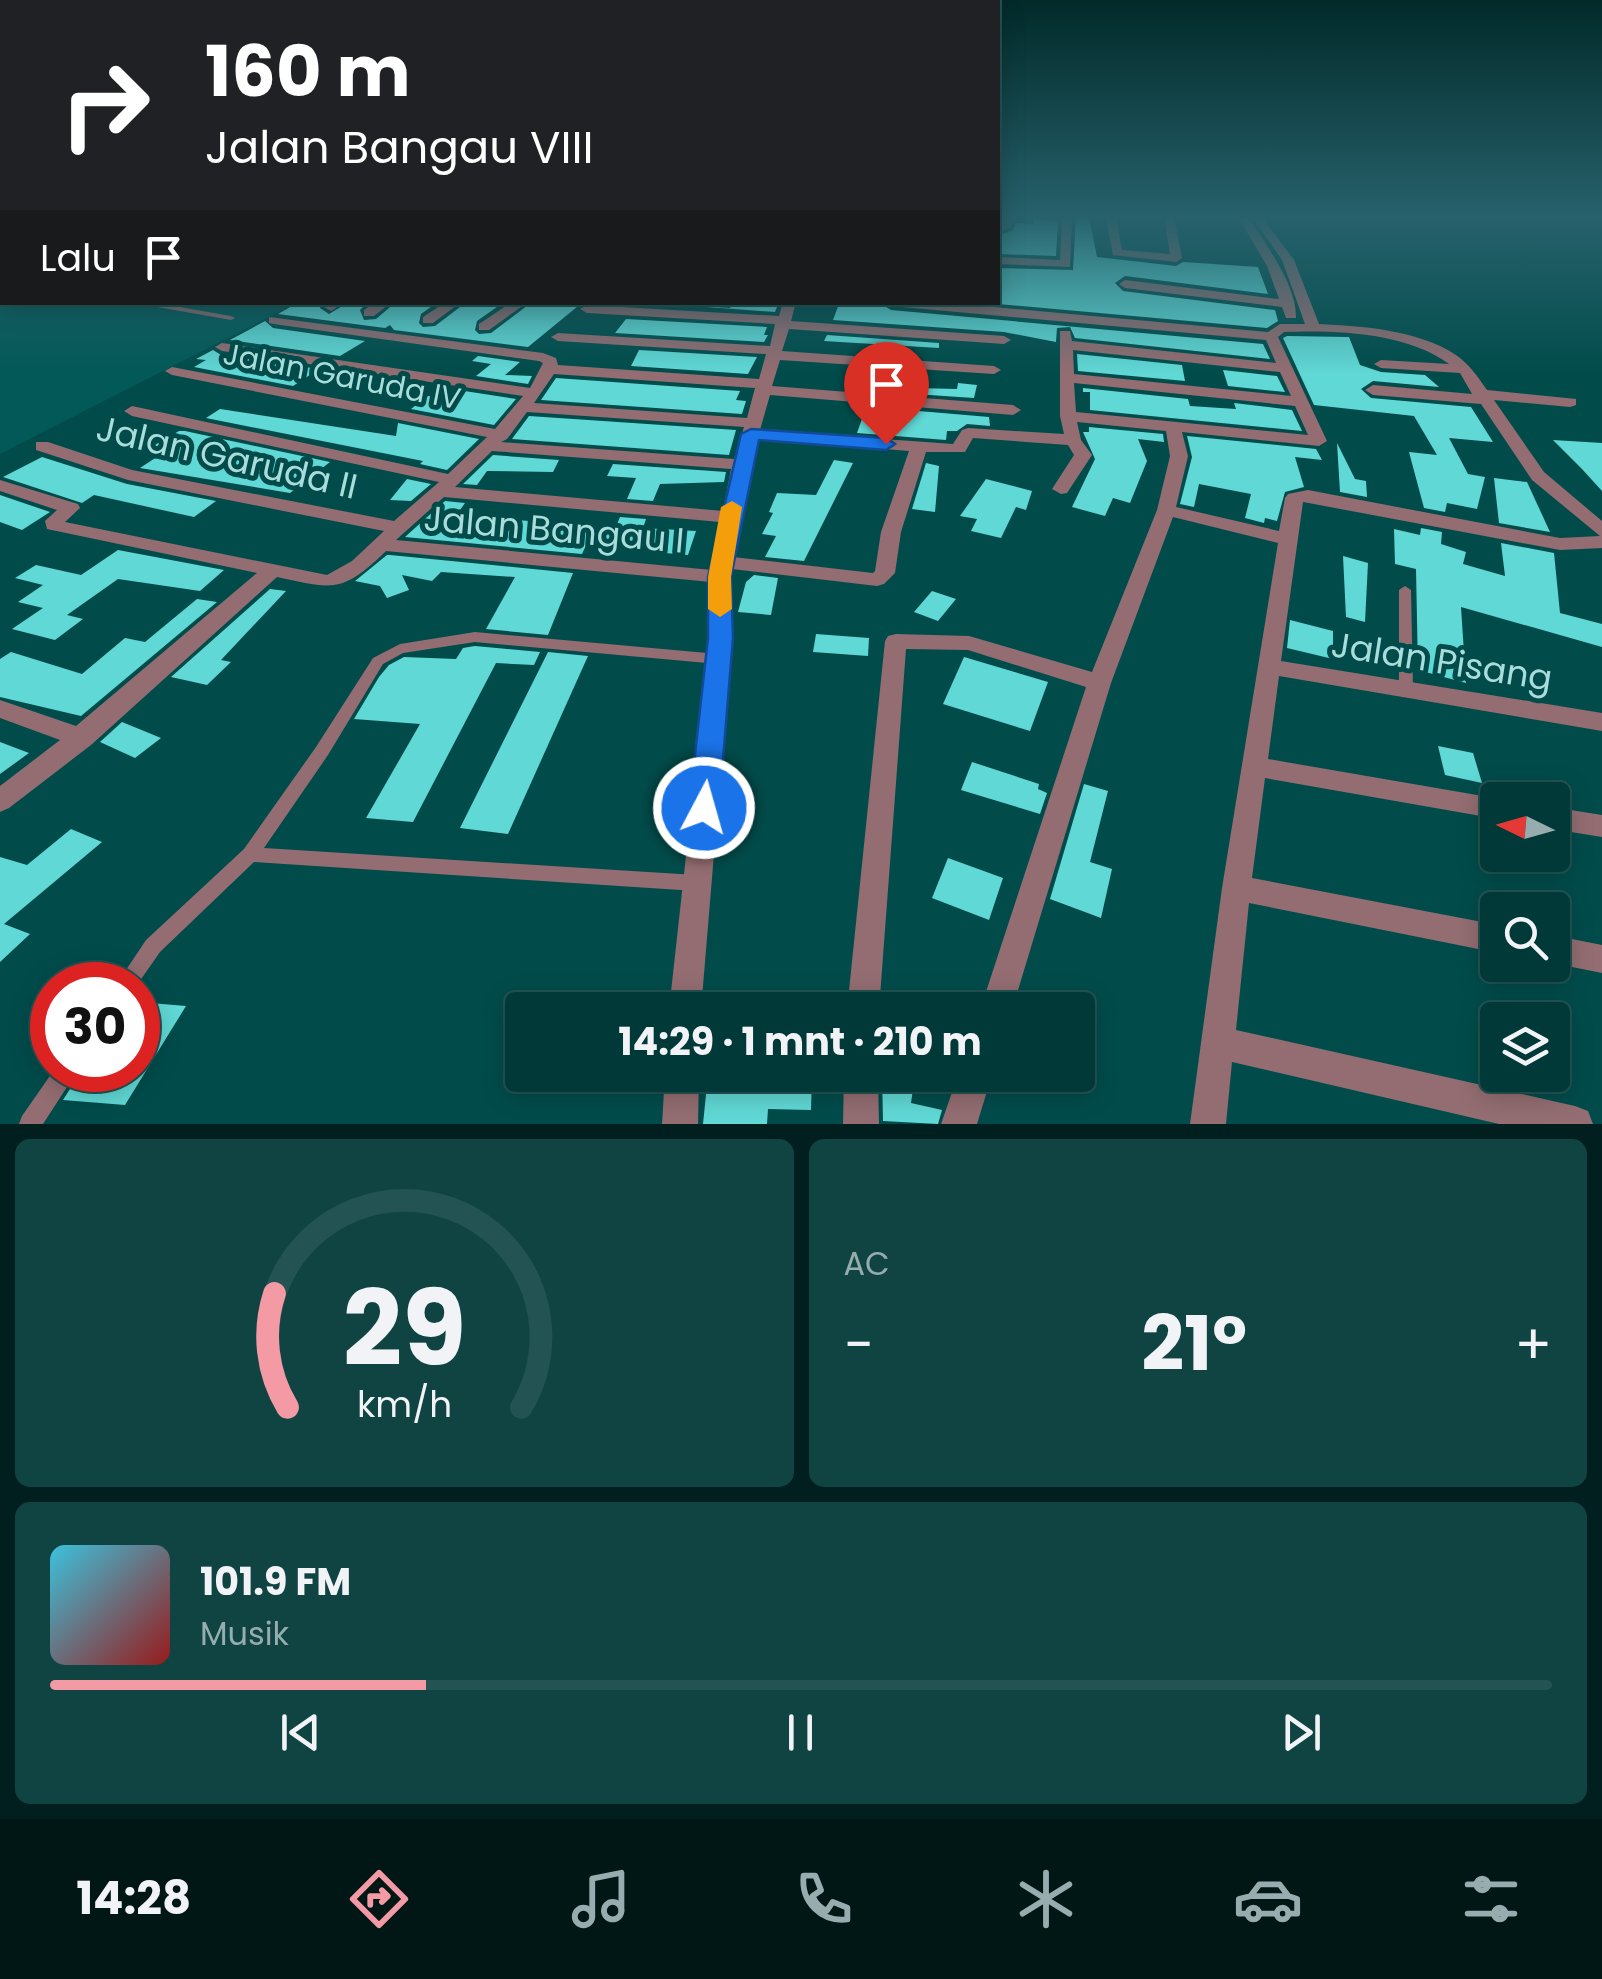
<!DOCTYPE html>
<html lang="id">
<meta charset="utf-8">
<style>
:root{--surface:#013938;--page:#0f4443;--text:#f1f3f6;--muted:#96acae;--line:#235353;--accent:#f49aa4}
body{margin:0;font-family:Poppins,sans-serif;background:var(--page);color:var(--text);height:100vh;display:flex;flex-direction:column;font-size:38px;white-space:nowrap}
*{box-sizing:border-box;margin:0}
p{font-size:32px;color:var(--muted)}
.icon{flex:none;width:55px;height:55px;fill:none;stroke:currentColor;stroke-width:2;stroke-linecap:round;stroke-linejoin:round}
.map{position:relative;height:1124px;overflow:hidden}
.side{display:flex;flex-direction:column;gap:15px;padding:15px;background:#011f1f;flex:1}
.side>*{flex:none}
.banner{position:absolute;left:0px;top:0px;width:1000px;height:305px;box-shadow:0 5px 25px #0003,0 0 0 2px var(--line);background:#202124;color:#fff;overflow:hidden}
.needle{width:65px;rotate:275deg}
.controls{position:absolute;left:1480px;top:782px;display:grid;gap:20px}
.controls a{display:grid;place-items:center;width:90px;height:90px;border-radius:10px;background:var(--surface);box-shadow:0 5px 25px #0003,0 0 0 2px var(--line);font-size:50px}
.speed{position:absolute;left:30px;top:962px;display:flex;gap:20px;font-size:50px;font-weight:700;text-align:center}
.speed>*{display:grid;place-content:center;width:130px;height:130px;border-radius:50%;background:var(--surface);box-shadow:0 5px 25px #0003,0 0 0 2px var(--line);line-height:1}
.speed .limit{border:15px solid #d22;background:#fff;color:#111}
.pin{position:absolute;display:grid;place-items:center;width:85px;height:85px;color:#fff;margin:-102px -42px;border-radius:50% 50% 50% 0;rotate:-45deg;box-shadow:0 0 10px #0007}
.pin .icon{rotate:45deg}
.me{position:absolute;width:110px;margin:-55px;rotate:6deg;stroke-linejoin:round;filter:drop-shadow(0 0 8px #0008)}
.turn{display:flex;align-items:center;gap:35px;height:210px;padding:0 40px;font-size:45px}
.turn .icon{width:130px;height:130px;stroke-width:2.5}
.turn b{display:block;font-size:70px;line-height:85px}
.then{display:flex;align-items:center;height:95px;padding:0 40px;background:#0003;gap:20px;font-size:38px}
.big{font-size:75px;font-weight:700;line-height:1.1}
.side .card{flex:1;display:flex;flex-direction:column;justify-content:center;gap:15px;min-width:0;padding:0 35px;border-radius:15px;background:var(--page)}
.side .dial{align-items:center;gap:0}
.dial svg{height:260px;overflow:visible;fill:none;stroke:var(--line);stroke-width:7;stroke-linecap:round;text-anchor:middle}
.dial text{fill:var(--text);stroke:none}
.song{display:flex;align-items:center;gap:30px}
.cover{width:120px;height:120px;border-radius:15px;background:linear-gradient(135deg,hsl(190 70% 55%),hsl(0 70% 35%))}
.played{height:10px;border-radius:5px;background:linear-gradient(90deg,var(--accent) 25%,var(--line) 25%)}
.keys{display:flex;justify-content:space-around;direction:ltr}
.heat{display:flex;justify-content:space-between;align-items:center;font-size:55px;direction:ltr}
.side .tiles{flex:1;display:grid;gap:15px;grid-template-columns:1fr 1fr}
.card:last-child{grid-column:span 2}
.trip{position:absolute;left:505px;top:992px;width:590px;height:100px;border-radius:10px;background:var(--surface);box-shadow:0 5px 25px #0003,0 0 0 2px var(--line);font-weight:700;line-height:100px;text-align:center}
.tab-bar{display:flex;height:160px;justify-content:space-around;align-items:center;background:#001716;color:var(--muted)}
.tab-bar .icon{width:70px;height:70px}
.tab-bar .on{color:var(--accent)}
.tab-bar b{font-size:45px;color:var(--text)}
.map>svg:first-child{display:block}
.built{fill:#035958}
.building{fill:#60d8d5}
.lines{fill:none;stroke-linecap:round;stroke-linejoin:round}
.service{fill:#936d71;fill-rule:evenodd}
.minor{fill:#936d71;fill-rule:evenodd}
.route{fill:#1a73e8;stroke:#114b97;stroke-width:2.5}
.slow{fill:#f59e0b}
.labels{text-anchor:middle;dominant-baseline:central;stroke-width:10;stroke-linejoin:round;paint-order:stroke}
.far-street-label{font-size:30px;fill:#a9dddb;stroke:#014c4b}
.street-label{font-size:35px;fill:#a9dddb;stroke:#014c4b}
</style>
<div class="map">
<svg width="1602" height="1124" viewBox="0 0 1602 1124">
<rect width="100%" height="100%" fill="#014c4b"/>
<path class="built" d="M0 217 2 302 296 303 0 454Z"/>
<g class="building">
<path d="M1076 217H1089L1097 257 1176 266 1183 262 1258 267 1268 294 1125 276 1115 283 1123 291 1275 310 1278 321 1267 328 998 304V268L1073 270Z"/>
<path d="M1034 219 1058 221 1056 256 998 254V236L1013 230 1016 223 1033 224Z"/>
<path d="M299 302H323L320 308 329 314 349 302H368L360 310 364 320 376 319 396 302H438L421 314 419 323 423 327 435 326 464 304 489 307 504 302 477 321 475 330 479 334 491 333 532 302H583L528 347 394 330 390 325 385 328 278 314Z"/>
<path d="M639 302 730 308 734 302H779L775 312Z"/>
<path d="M839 304 883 305 891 310 1263 344 1270 359 1075 338 1070 327 1057 328 1056 342 1004 332 833 320Z"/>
<path d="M626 319 767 327 764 335H768L764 342 615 333Z"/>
<path d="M265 321 273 328 365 341 340 356 230 340Z"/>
<path d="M827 335 939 343V348L824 341Z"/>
<path d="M1287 336 1349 337 1360 365 1381 372 1425 375 1439 387 1373 381 1361 389 1371 398 1471 407 1493 442 1449 438 1468 474 1485 477 1477 509 1447 503 1445 512 1424 508 1409 452 1437 455 1414 416 1314 405 1283 338Z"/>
<path d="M213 350 221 355 319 369 293 386 194 367 206 360 196 359Z"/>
<path d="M639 350 757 357 748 374 631 366Z"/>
<path d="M1077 354 1182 365 1185 381 1078 371Z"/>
<path d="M478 356 520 362 505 375 532 376 528 384 476 376 491 364 472 361Z"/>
<path d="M1223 370 1277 376 1285 392 1228 386Z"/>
<path d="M556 378 740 391 736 400 746 401 742 414 541 400Z"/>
<path d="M958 383 977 385 974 398 915 394V388L957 389Z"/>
<path d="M1083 388 1188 399 1190 406 1236 409 1234 403 1292 410 1302 431 1090 410V392H1083Z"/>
<path d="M458 390 516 399 494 425 411 409 428 396 446 398Z"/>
<path d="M220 409 396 436 398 423 479 439 447 470 420 464 423 461 206 418Z"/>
<path d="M907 410 989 417 990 426 967 424 957 431H947L946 440 857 433 863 416 905 421Z"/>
<path d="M529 416 736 430 729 455 512 439Z"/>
<path d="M1089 427 1163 434 1164 442 1138 439 1147 461 1130 503 1113 498 1105 516 1072 507 1095 459 1083 432H1089Z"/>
<path d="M179 431H185L330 462 290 493 140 468 169 449 153 446Z"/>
<path d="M1187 436 1316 449 1322 460 1295 457 1304 487 1285 492 1277 521 1265 518 1264 523 1245 518 1251 494 1199 484 1194 507 1180 504 1192 457Z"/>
<path d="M1553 440 1602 443V491L1582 469Z"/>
<path d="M1337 443 1355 479 1366 481 1367 497 1340 492Z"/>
<path d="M493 455 559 460 553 472 487 471 477 485 463 484Z"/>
<path d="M42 457 127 484 216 501 194 517 94 495 82 503 3 477Z"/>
<path d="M834 460 853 463 804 561 765 557 776 536 762 534 773 513 769 512 777 493 816 495Z"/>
<path d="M926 463 939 466 935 512 912 509Z"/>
<path d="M613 464 726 472 724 482 660 484 653 501 627 499 636 478 607 476Z"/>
<path d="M1494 478 1527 482 1550 532 1499 523Z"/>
<path d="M407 479 431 484 411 501 390 500Z"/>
<path d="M986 479 1032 491 1026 510 1016 507 1001 538 971 531 977 519 960 516Z"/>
<path d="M0 495 50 512 22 530 0 522Z"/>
<path d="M445 501 465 503 448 527 509 531 516 520 543 522 540 527 593 530 582 554 405 537Z"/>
<path d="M620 517 646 519 643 528 696 531 688 555 596 547 605 529H615Z"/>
<path d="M1421 528 1442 532 1441 544 1466 552 1463 564 1505 576 1501 543 1554 553 1560 613 1602 624V647L1461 607 1466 683 1418 670 1416 569 1395 564 1394 529 1420 535Z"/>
<path d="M118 550 224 570 200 591 118 579 67 615 83 619 55 640 12 629 43 608 18 602 43 585 15 578 36 565 81 575Z"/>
<path d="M387 555H390L573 573 548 635 486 629 515 577 441 572 432 581 402 575 409 590 387 598 380 586 355 581Z"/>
<path d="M1343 556 1368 563 1365 622 1346 617Z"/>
<path d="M754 575 778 578 771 615 738 612 746 582Z"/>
<path d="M270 589 286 591 221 660 231 662 207 685 171 677Z"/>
<path d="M932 591 956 599 938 621 914 612Z"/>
<path d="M197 599 217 602 81 716 0 697V659L11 652 82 674 125 638 145 642Z"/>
<path d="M1290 620 1333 631V659L1287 648Z"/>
<path d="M816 634 869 638 868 656 813 652Z"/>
<path d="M475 646 540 652 534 665 496 663 413 822 366 818 420 724 354 719 379 677 389 665 404 657 456 659 463 648Z"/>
<path d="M548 652 588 656 508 834 460 828Z"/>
<path d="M964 657 1048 682 1030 731 943 704Z"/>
<path d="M122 722 144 731 161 738 135 758 100 742Z"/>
<path d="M0 742 29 753 0 774Z"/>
<path d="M1438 746 1473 753 1482 783 1445 775Z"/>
<path d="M972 762 1039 784 1038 789 1047 793 1040 814 961 790Z"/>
<path d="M1084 784 1108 791 1090 862 1112 869 1101 918 1050 899Z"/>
<path d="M71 829 102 842 4 924 30 934 0 962V857L27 865Z"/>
<path d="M948 858 1003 878 989 920 932 898Z"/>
<path d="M138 1002 186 1006 125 1105 63 1100 82 1070H138Z"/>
<path d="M708 1075H812L811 1110 768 1109 767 1124H703Z"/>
<path d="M882 1075H915L911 1103 942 1110 938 1124 883 1121Z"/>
</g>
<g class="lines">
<g class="service">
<rect x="0" y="225" width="2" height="4"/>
<rect x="0" y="251" width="2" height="5"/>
<rect x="0" y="264" width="2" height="4"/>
<rect x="0" y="280" width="2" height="4"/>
<path d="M129 302H151L231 316 235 318 231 320Z"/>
<path d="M1405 586 1411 590 1413 690 1411 694H1401L1399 690V590Z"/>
<path d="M475 632 718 654 723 656 725 659 723 662 718 664 475 642 403 653 383 664 328 755 264 848 696 875 702 877 705 883 702 889 696 891 254 862 160 952 137 985H116L146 940 244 849 316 747 373 658 400 644Z"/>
<path d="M54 1070H78L43 1124H19L22 1116Z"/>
</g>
<g class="minor">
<path d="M1004 217H1014L1011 227 998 233Z"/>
<path d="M1062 217H1072L1070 267 998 264V257L1060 260Z"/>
<path d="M1106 217H1116L1122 250 1170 254 1164 217H1174L1182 258 1176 262 1113 255Z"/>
<path d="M1238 217H1248C1266 245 1297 285 1296 318H1286L1282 307 1125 288 1119 284 1125 280 1279 299 1267 266Z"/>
<path d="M1252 217H1262L1294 260 1319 324C1362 326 1419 330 1456 355 1469 364 1478 377 1487 390L1576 399V405L1570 407 1494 400 1544 472 1602 521V548L1560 550 1303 502 1281 661 1602 713V731L1279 676 1268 759 1506 800H1498V819L1265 778 1252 878 1498 925V953L1249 903 1236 1030 1575 1106 1588 1111 1593 1124H1499L1232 1062 1226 1124H1190L1222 888 1278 543 1173 517 1111 683 1012 1010H980L1086 687 968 650 906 649 879 1010H847L885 641 888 636 896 634 969 636 1092 672 1157 510 1170 456 1166 431 1077 422 1081 440 1092 455 1067 493 1061 494 1052 489 1074 455 1068 445 973 438 965 452H926L901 532 895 573 884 584 877 586 732 569V638L701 1010H669L710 638 711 582 386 551C342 594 333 589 277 577L91 745 9 808 0 812V786L60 740 0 718V700L76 726 257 573 47 529 45 521 57 510 0 491V480L78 504 80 508 65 522 327 575 352 561 384 531 128 480 36 450V442H48L132 470 394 521 439 482 132 416 124 411 132 406 448 474 487 437 172 375 165 371 172 367 495 429 523 396 222 351 215 347 222 343 530 388 543 363 539 361 274 324 269 323V317L543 353 556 358 558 365 759 379 766 354 558 341 551 337 558 333 770 346 775 324 587 313 580 309 587 305 779 316 783 302H796L791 321 1004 336 1011 340 1004 344 789 329 782 351 994 366 1001 370 994 374 780 360 772 386 1013 405 1021 410 1013 415 770 395 760 430 953 444 962 430 968 428 1064 434 1060 416V331H1070L1072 341 1276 363 1266 340 891 306 885 302H940L1268 332 1280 324H1305L1282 260ZM1284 332C1335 330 1406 332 1449 364L1381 360 1374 364 1381 368 1460 373 1472 394 1373 385 1365 390 1373 395 1481 404 1532 480 1600 536 1560 538 1308 490 1288 494 1285 498 1279 531 1176 507 1188 456 1182 432 1319 446 1327 441 1278 337ZM1073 350 1280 372 1291 396 1074 374ZM554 374 755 388 747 418 534 403ZM1074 383 1295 406 1308 435 1076 412ZM527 412 744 427 734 459 501 442 507 439ZM757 439 909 451 881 532 875 571 873 573 733 557ZM492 451 731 469 723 511 455 487ZM444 497 720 522 712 570 396 540Z"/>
<path d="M329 302H345L331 311 324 307Z"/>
<path d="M376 302H392L374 316H364V310Z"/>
<path d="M446 302H461L433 323H423V317Z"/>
<path d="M512 302H528L489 330H479V324Z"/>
<path d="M1552 807 1602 815V837L1552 829Z"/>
<path d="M1552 935 1602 945V973L1552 963Z"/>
<path d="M665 1075H699L698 1124H662Z"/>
<path d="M844 1075H878L879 1124H843Z"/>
<path d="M958 1075H992L977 1124H941Z"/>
</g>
</g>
<linearGradient id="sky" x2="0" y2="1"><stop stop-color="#012a29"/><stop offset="0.58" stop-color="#27616c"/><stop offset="1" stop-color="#27616c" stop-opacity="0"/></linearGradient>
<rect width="1602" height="374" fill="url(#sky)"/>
<path class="route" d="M751 429 886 438 895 444 886 450 759 440 731 577 733 638 719 808 715 817 704 821 693 817 689 808 708 638V577L741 434Z"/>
<path class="slow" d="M732 501 742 507 731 577 732 609 720 617 708 609V577L721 507Z"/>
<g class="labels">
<g class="far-street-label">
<text transform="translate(342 376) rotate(11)">Jalan Garuda IV</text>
</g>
<g class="street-label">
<text transform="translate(227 457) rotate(13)">Jalan Garuda II</text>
<text transform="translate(554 529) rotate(5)">Jalan Bangau I</text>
<text transform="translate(1442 661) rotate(9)">Jalan Pisang</text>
</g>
</g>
</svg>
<div class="controls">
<a><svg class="needle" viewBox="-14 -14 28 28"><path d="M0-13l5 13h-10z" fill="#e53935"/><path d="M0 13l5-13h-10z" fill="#96acae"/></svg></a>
<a><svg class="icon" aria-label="search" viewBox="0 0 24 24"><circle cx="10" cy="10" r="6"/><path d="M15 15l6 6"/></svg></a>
<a><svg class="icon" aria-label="layers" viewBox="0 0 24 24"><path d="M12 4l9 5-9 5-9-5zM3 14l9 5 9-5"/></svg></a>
</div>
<div class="speed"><div class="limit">30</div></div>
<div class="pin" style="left:886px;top:444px;background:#d93025"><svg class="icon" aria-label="arrive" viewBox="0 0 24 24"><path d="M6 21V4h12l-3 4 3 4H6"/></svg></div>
<svg class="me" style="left:704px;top:808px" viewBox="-20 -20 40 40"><circle r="17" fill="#1a73e8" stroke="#fff" stroke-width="3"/><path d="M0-11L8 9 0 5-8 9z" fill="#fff"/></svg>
<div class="trip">14:29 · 1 mnt · 210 m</div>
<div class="banner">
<div class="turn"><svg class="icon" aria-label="right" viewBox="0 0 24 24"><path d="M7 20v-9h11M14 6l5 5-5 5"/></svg><div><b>160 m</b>Jalan Bangau VIII</div></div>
<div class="then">Lalu<svg class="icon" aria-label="arrive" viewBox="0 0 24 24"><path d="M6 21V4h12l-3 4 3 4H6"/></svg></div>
</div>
</div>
<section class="side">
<div class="tiles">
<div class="card dial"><svg viewBox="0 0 100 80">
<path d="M14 69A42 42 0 1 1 86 69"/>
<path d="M14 69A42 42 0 0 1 10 34" stroke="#f49aa4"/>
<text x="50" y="56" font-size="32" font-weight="700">29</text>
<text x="50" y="72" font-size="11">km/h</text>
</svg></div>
<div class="card"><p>AC</p>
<div class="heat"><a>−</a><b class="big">21°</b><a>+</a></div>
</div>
<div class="card">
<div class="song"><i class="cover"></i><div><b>101.9 FM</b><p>Musik</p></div></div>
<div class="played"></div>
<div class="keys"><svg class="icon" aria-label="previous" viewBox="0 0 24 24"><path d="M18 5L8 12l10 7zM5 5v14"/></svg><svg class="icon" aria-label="pause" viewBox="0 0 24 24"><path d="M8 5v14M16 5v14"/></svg><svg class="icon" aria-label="next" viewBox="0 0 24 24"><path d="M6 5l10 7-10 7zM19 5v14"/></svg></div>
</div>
</div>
</section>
<nav class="tab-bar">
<b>14:28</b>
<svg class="icon on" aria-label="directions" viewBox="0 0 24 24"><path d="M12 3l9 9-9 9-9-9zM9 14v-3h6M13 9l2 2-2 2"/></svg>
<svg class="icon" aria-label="music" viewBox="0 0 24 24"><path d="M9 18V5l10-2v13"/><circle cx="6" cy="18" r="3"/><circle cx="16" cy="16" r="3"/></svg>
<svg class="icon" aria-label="phone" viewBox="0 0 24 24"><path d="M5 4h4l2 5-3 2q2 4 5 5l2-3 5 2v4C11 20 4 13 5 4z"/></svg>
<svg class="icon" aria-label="climate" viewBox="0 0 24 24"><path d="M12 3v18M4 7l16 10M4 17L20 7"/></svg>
<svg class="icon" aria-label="car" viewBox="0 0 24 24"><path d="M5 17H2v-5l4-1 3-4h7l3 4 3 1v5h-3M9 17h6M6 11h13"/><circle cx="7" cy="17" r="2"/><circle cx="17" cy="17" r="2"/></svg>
<svg class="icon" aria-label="filters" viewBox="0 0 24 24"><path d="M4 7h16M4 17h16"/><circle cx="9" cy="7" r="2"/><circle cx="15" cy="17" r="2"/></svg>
</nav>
